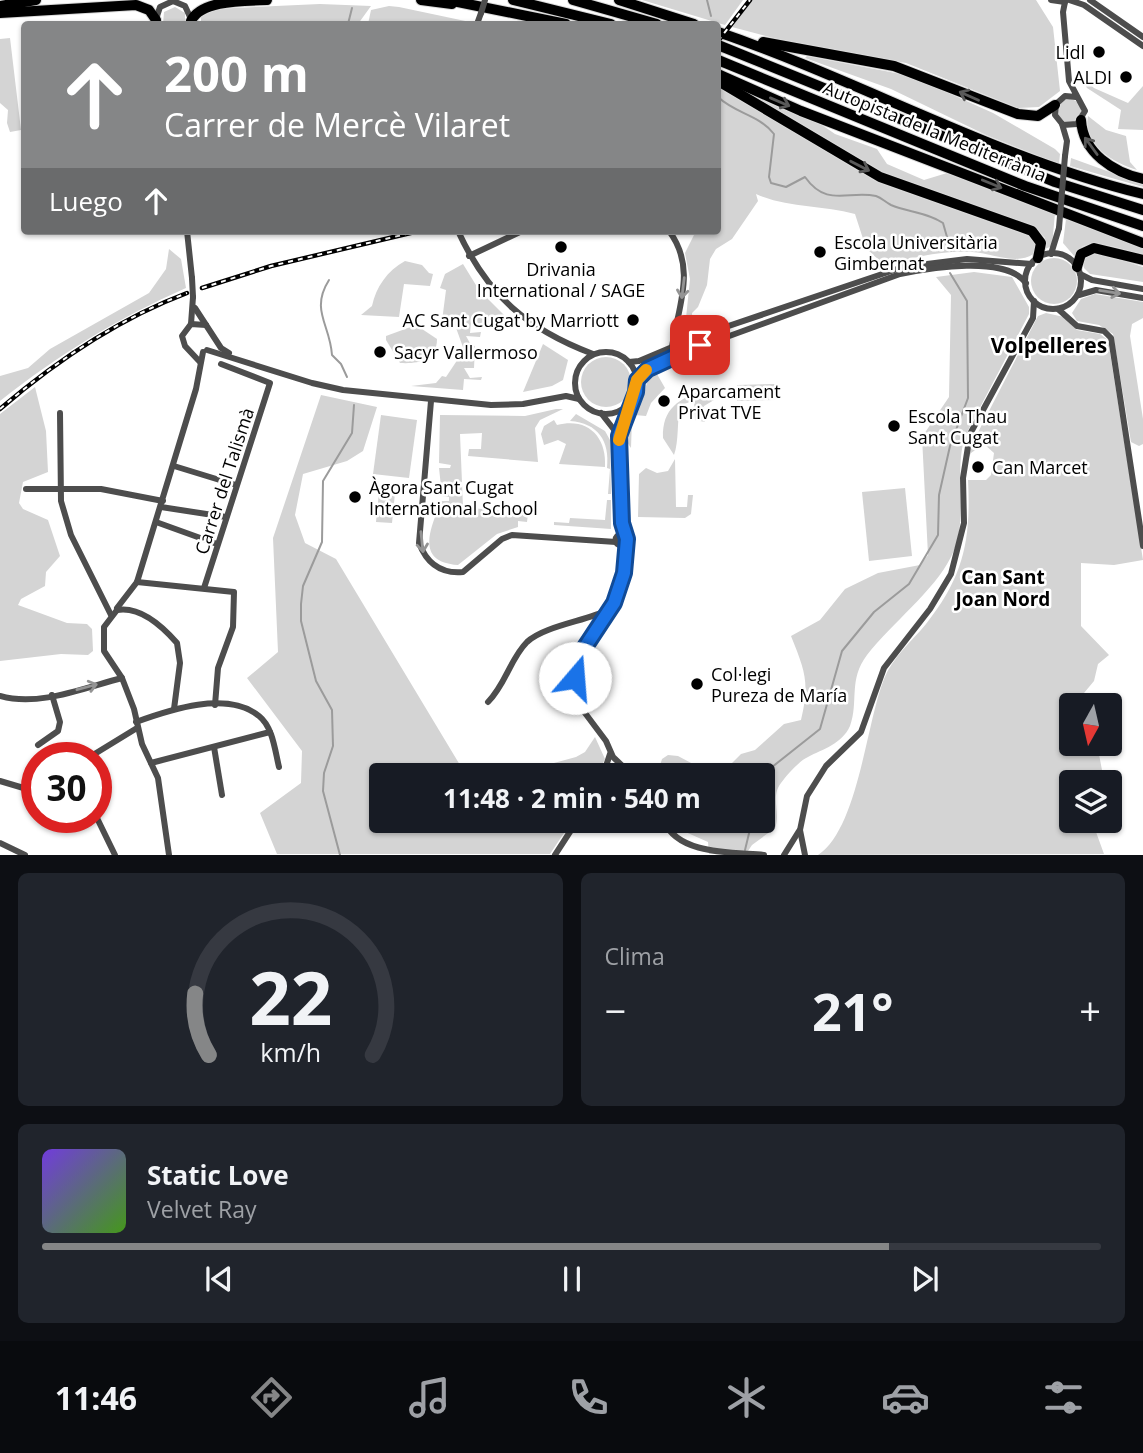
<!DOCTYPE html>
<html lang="es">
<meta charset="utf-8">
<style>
:root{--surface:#171b24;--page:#20242c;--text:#f1f3f6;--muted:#9ea1a6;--line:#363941;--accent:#858687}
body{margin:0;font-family:"Open Sans",sans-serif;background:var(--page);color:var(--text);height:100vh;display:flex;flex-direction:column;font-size:26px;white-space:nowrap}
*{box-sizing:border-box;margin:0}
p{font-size:23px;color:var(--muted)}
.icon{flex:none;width:38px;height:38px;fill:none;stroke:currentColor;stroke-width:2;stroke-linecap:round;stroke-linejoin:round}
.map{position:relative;height:855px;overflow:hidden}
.drawer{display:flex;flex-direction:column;gap:18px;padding:18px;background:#0d0f14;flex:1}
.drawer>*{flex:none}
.hud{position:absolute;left:21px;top:21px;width:700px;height:214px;border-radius:7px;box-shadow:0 2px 5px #0004;background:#858687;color:#fff;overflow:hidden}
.needle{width:46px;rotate:188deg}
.buttons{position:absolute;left:1059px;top:693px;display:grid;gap:14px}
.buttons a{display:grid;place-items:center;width:63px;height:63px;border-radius:7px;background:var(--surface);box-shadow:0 2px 5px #0004;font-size:35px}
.speed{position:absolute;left:21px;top:742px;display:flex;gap:14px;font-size:35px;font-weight:700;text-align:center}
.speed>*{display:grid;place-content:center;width:91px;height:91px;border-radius:50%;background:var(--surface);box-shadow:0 2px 5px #0004;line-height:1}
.speed .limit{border:10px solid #d22;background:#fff;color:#111}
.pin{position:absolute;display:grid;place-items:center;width:60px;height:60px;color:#fff;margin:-30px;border-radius:14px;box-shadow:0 4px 10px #0006}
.me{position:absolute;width:77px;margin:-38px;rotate:18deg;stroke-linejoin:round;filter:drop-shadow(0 0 5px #0008)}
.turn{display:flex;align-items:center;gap:24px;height:147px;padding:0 28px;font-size:32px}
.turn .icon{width:91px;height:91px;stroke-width:2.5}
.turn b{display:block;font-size:49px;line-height:60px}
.then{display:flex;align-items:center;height:66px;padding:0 28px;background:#0003;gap:14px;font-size:26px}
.big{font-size:52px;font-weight:700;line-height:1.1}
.drawer .widget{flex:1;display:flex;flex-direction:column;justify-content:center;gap:10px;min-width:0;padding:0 24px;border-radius:10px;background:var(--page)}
.drawer .dial{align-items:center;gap:0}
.dial svg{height:182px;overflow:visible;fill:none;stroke:var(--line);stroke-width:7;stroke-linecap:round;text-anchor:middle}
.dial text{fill:var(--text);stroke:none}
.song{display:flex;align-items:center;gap:21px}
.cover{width:84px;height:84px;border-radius:10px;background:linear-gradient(135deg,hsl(260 70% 55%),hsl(100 70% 35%))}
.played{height:7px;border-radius:4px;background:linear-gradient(90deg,var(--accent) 80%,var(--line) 80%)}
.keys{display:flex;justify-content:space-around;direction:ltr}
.heat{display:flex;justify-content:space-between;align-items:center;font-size:38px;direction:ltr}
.drawer .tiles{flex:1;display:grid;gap:18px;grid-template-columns:1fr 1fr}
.widget:last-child{grid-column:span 2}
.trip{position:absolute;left:369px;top:763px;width:406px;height:70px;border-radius:7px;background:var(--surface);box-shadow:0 2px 5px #0004;font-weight:700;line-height:70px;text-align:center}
.tabs{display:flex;height:112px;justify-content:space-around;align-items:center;background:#090b0e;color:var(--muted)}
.tabs .icon{width:49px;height:49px}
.tabs .active{color:var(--accent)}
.tabs b{font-size:32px;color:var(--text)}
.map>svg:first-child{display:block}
.green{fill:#d4d4d4}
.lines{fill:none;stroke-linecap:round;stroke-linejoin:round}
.stream{stroke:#9b9b9b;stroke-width:2}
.highway-casing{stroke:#dbdbdb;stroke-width:12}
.minor{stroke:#4d4d4d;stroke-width:6}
.highway{stroke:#000;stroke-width:10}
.rail-casing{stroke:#000;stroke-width:4.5}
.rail{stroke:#fff;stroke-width:2;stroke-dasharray:5;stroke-linecap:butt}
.minor-bridge{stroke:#4d4d4d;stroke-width:6}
.oneway{stroke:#595959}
.oneway2{stroke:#949494}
.route-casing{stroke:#114b97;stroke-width:18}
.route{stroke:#1a73e8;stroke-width:12}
.slow{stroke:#f59e0b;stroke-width:12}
.poi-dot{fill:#000;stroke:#fff;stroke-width:2.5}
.labels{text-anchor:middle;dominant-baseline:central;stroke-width:5;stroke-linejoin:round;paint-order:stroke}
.poi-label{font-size:18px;fill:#000;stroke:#fff;text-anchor:start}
.street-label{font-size:18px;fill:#000;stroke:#fff}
.neighbourhood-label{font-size:19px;font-weight:bold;fill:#000;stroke:#fff}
.quarter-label{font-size:21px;font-weight:bold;fill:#000;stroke:#fff}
</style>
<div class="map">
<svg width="1143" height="855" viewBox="0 0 1143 855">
<rect width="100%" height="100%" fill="#fff"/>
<g class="green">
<path d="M642 0H743L725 25Z"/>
<path d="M752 0H1036L1053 27 1060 91 1039 107 1018 108 906 63 792 43 732 27Z"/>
<path d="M320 4 371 6 358 24H321L320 22 201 24V15L213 9Z"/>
<path d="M389 6 399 7 470 22 469 24H368L371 10Z"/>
<path d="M175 7 185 13V24H163L164 12Z"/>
<path d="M10 38 21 130 10 132 7 123 8 110 0 103V39Z"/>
<path d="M807 56 911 76 993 113 1055 149 1060 154 1059 164 986 135 891 89 805 58Z"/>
<path d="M1079 75 1094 88 1128 103 1143 86V130L1118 129 1121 110 1087 88Z"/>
<path d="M718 87 871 178 903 191 1028 232 1036 240V252C1019 267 993 253 972 252 942 250 914 257 885 266L866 248 855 214C822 205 788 208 756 194L758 201 732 239 716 249 710 259 707 285 698 307 692 313 693 327 689 335 679 339 685 328 690 279 685 253 696 231H718Z"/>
<path d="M748 94 822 125 835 134 877 149 887 164 924 180 947 173 1055 213 1052 246 1045 249V238L1037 229 883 174Z"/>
<circle cx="1069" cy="111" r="12"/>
<path d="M1088 116 1106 130 1126 136 1130 162 1137 170C1113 163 1082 144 1088 116Z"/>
<path d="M1071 158 1143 184V187L1070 166Z"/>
<path d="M1066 219 1143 248V256C1122 249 1106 242 1083 246L1075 257 1063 243Z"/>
<path d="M169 249 181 259 186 288C118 318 58 355 0 401V376L28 368 50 349 149 293 166 269Z"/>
<path d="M1097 252 1143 267V282L1090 274 1084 268V260L1089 253Z"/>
<circle cx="1054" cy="281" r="23"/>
<path d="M405 261 422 265 429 273 433 274 430 286 404 284 399 317 361 315 372 306C376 287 387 271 405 261Z"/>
<path d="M463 264 479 290 505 316 488 328V325L471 323 470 333 481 332 480 337 466 336 471 345 475 346 474 368H464L470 378 482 377 481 380 464 379 463 390 411 386 436 383 442 376 446 377 464 350 455 325 442 321 446 290 440 288 445 274Z"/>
<path d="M974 272 1012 277 1029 307V314L965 436C953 475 970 521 951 557 934 591 892 623 867 655 848 680 859 702 850 726 842 744 823 749 808 757 799 761 787 775 781 783 770 797 781 812 775 828L752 845 746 854H709L708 842 681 830 676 821H763V775H657L662 759 668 755 678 756 710 773 729 766 741 754 755 750 784 724 801 720C810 683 805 671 791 636L820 620 845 589 878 573 920 565 928 555 922 437 949 397 951 295 936 277Z"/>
<path d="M1095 294 1143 302V318L1132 324 1130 336 1143 419V444L1139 446 1131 442 1113 334 1099 325 1077 321 1072 313 1081 299Z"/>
<path d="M1046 313 1064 317 1077 330 1100 334 1108 340 1143 560 1114 565 1081 563V626L1109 655 1098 664 1094 681 1084 693V705H1071V744H1097L1102 770 1094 782H1071V821H1092L1104 854 818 855C858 829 866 724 884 679 892 658 912 641 926 624 964 576 971 540 968 480H986L991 475 994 453 984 444 971 453 967 461 972 444 1038 316Z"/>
<path d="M416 325 437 339C437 361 417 364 400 363L386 340V336Z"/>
<path d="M543 344 568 360 563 380 552 386 523 392Z"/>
<path d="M685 356 695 357 657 374 665 388 651 403 646 416 635 415 632 419 631 448C617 429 634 416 642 400 647 389 645 378 655 370 663 364 675 360 685 356Z"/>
<circle cx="606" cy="382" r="25"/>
<path d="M775 384V400L737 401V385Z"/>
<path d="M35 387 46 431 48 472 23 482 19 503 23 509 48 520 60 556 46 572 45 586 21 599 18 605 67 623 87 624 92 629 93 651 88 655 61 654 0 661V414Z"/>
<path d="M704 390 710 392 714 400 704 406 705 422 695 420 694 401 680 405C677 420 679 442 674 455L663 438C662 408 679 399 704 390Z"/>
<path d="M321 395 377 407 363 451 347 461 303 474 295 515 305 543 336 559 466 775H382V821H572L550 854H277L260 813 301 783 302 751 247 678 278 652 273 538Z"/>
<path d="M556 409H563L540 420 535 428 538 462 468 456 469 449H481L482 433 460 434 463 507 528 514 527 522 518 521V527L497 534 458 565C414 562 431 528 441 501H449V497L442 496 439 468H450L451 465 439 463 440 415 525 416Z"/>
<path d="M576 414 605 431 610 440 611 494H608L610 469 607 468C610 441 598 423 570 421Z"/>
<path d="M381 415 417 420 409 478 373 474Z"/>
<path d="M554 420 557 425C588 417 607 437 605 467L559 464 566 444 558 440 544 445 541 434 544 426Z"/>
<path d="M675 459 676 507H687L688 495H693L691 514 685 518 638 517 639 474 646 468 657 473 668 471Z"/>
<path d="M905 488 912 556 869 561 862 492Z"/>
<path d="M379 492 395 493 392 523 376 522Z"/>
<path d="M607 500H611V529L554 525V522L569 523 570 518 605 520Z"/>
<path d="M595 737 605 759 597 775H510L576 757 585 752Z"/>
</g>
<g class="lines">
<g class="stream">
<path d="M707 0 711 16"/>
<path d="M348 24 352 8"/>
<path d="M718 97C736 114 758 114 774 134L769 177 771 183 786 187 805 177C827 208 848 190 876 196 882 198 885 202 891 205 907 212 927 212 943 223L951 251"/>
<path d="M329 280C310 310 330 324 332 355L341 364 347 377"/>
<path d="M762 775 820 729 842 651 874 612 909 584 938 535 939 495 950 446 968 398 967 301 950 273"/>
<path d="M745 850 752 821"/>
<path d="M340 855 323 791 324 773 333 746 332 710 316 681 301 621V604L303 586 322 542 323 481 352 433 354 405"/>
</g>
<defs>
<g id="highway">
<path d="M421 0 452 4"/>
<path d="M448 0 566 24"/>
<path d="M513 0 611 24"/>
<path d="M573 0 657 24"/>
<path d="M619 0 694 24"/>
<path d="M0 6 36 0"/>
<path d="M0 13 136 5 149 10 156 20"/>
<path d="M191 21C201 0 243 1 267 0"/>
<path d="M718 32C861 81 996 158 1143 194"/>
<path d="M763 42 894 66 1018 114 1038 116 1055 105"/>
<path d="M718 45 1055 182 1143 210"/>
<path d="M718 60 1025 186 1143 226"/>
<path d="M718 74 801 111 1143 243"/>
<path d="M718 81 880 177 1032 231 1041 243 1038 258"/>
<path d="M1081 120C1083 153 1113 172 1143 179"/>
<path d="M1077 267 1081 254 1094 248 1143 260"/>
</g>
</defs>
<use href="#highway" class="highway-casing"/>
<g class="minor">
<path d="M1051 0 1065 2"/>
<path d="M1069 0 1084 5 1143 46"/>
<path d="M1090 0 1143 37"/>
<path d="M1065 2 1063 12 1069 81 1085 111 1077 124 1063 125 1055 115 1056 104 1065 96 1076 97"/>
<path d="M156 19 160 7 173 1 185 6 191 19"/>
<path d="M477 24 481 13"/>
<path d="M1062 124 1067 141 1065 156"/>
<path d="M187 231 192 278"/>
<path d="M458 231C488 296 527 329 593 354"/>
<path d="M669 231C697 268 678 307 672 347"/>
<circle cx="1053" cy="281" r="28"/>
<path d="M1051 254 1059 228"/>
<path d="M469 256 522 231"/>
<path d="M1080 274 1092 280 1143 289"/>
<path d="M1079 295 1096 290 1143 298"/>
<path d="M195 308 221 348 229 353"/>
<path d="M1058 309 1077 326 1104 331 1111 338 1143 546"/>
<path d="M191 324 193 297"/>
<path d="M207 350 312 383 343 390 491 405 523 404 566 396 579 399"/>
<circle cx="606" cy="383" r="31"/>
<path d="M200 362 185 346 182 336 191 324 206 325"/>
<path d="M629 362 639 361 696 337 903 267 967 259 1032 264"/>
<path d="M637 380 647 369 677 355 900 274C930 268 1005 255 1026 283"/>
<path d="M431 401 419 543C427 564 441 574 463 572L502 539 512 535 616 542"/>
<path d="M60 413 61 501 71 535 111 615"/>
<path d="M601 413 619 436"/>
<path d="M174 466 236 485"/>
<path d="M26 489H101L163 501"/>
<path d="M161 507 226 517"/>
<path d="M156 522 217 544"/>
<circle cx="621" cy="540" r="5.5"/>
<path d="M625 536 619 436 629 404"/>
<path d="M625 544 624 573 617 596 585 647 575 678 577 697 585 713 606 741 613 757 632 775"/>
<path d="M137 582 234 592 233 627 218 668 215 705"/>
<path d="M204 588 270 383 221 364"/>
<path d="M117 608 137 582 196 389 203 352"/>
<path d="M117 610 104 627V651L122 678 134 709 142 744 158 778 169 855"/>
<path d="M117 610C140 606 163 627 177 643L180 663 174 709"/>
<path d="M0 696C39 707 83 688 122 678"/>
<path d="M488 702C506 684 510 659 527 642 544 626 586 621 608 610"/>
<path d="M136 722C169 710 227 690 259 716 273 727 275 751 279 767"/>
<path d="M38 745 58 731 60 722 52 695"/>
<path d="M214 747 222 795"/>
<path d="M88 758 137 728"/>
<path d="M151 763 270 732"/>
<path d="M603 775 610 754"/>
<path d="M0 781 37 792"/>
<path d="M96 816 115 855"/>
<path d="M664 821C678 855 732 852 764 855"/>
<path d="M0 843 25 855"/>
<path d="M555 855 577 821"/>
<path d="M784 855 799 831"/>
<path d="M805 855 800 830 807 796 826 766 861 732 884 668 930 609 951 574 964 523 963 478 970 434 1033 318 1034 301"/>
</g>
<use href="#highway" class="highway"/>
<defs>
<g id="rail">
<path d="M718 41 750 0"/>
<path d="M202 288 271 266 419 231"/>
<path d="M0 409C56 361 118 319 187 293"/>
</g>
</defs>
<use href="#rail" class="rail-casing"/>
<use href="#rail" class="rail"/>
<g class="minor-bridge">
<path d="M481 13 485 0"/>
<path d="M1059 228 1065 156"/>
<path d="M192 278 193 297"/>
</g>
</g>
<defs><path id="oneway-shaft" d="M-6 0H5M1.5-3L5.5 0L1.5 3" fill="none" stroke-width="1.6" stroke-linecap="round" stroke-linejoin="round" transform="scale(1.75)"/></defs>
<g class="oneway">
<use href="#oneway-shaft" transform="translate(969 96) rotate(-156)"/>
<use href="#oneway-shaft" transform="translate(780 102) rotate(23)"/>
<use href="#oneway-shaft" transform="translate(1091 146) rotate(-126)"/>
<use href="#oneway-shaft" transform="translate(860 166) rotate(27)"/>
<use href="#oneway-shaft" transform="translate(992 184) rotate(22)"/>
</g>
<g class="oneway2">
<use href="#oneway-shaft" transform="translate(683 288) rotate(97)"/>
<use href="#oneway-shaft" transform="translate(1110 292) rotate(9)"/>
<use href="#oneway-shaft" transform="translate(422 542) rotate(84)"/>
<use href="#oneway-shaft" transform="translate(87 687) rotate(-15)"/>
</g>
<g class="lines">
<defs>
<path id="route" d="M575 678 585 647 614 603 624 573 627 539 622 523 619 436 636 392 637 380 648 369 700 345"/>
</defs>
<use href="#route" class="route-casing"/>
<use href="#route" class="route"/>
<path class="slow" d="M619 440 637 380 646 370"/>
</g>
<g class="poi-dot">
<circle cx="1099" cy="52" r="7"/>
<circle cx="1126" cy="77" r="7"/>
<circle cx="561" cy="247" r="7"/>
<circle cx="820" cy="252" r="7"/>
<circle cx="633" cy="320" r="7"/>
<circle cx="380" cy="352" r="7"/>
<circle cx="664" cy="401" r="7"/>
<circle cx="894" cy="426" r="7"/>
<circle cx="978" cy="467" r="7"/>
<circle cx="355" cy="497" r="7"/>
<circle cx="697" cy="684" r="7"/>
</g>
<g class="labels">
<g class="poi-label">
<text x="1085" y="52" text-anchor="end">Lidl</text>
<text x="1112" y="77" text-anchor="end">ALDI</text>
<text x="834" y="242">Escola Universitària<tspan x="834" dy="21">Gimbernat</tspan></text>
<text x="561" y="269" text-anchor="middle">Drivania<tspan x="561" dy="21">International / SAGE</tspan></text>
<text x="619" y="320" text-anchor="end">AC Sant Cugat by Marriott</text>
<text x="394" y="352">Sacyr Vallermoso</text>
<text x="678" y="391">Aparcament<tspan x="678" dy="21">Privat TVE</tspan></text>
<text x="908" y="416">Escola Thau<tspan x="908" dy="21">Sant Cugat</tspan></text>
<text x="992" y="467">Can Marcet</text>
<text x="369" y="487">Àgora Sant Cugat<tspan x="369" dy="21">International School</tspan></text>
<text x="711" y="674">Col·legi<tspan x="711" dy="21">Pureza de María</tspan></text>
</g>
<g class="street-label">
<text transform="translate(935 131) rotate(22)">Autopista de la Mediterrània</text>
<text transform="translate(224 481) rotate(-72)">Carrer del Talismà</text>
</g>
<g class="neighbourhood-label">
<text x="1003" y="577">Can Sant<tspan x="1003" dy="22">Joan Nord</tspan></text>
</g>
<g class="quarter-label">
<text x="1049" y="345">Volpelleres</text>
</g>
</g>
</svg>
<div class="buttons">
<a><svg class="needle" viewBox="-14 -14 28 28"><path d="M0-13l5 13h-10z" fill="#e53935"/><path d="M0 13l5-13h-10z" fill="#9ea1a6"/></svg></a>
<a><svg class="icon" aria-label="layers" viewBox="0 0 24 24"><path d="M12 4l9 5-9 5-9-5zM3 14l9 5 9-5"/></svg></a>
</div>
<div class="speed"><div class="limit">30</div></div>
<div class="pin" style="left:700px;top:345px;background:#d93025"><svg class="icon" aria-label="arrive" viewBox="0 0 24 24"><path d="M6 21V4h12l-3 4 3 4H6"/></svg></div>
<svg class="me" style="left:575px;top:678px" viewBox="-20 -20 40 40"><circle r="19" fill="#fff"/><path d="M0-13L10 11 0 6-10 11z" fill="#1a73e8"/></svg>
<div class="trip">11:48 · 2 min · 540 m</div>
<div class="hud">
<div class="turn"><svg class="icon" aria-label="ahead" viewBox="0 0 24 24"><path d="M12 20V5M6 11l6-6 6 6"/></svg><div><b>200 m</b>Carrer de Mercè Vilaret</div></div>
<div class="then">Luego<svg class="icon" aria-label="ahead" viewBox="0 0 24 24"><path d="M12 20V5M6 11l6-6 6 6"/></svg></div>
</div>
</div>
<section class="drawer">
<div class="tiles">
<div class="widget dial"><svg viewBox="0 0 100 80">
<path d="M14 69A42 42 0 1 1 86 69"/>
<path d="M14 69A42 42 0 0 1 8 42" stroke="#858687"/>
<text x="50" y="56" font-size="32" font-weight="700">22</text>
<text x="50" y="72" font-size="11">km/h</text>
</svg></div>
<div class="widget"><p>Clima</p>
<div class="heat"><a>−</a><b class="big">21°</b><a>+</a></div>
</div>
<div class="widget">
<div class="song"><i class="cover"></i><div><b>Static Love</b><p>Velvet Ray</p></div></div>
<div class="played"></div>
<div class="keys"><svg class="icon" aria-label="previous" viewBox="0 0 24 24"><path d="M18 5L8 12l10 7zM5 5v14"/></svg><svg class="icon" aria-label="pause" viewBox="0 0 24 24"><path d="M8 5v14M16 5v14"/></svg><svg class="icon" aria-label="next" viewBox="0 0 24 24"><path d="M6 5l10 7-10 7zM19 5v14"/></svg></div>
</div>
</div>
</section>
<nav class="tabs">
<b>11:46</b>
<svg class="icon active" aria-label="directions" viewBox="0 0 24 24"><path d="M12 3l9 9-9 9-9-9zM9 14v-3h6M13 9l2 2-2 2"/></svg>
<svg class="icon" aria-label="music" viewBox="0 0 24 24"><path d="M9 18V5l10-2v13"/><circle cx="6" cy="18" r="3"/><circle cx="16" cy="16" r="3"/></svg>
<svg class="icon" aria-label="phone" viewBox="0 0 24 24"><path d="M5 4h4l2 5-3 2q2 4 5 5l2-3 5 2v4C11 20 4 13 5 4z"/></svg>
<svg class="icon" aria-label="climate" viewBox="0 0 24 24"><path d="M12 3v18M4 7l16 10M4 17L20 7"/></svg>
<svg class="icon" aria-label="car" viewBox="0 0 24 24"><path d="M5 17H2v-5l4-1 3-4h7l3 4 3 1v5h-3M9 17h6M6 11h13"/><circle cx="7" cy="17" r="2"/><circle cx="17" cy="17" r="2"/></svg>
<svg class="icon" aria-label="filters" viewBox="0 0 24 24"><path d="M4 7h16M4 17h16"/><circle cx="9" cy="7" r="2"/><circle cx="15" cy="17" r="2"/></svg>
</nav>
